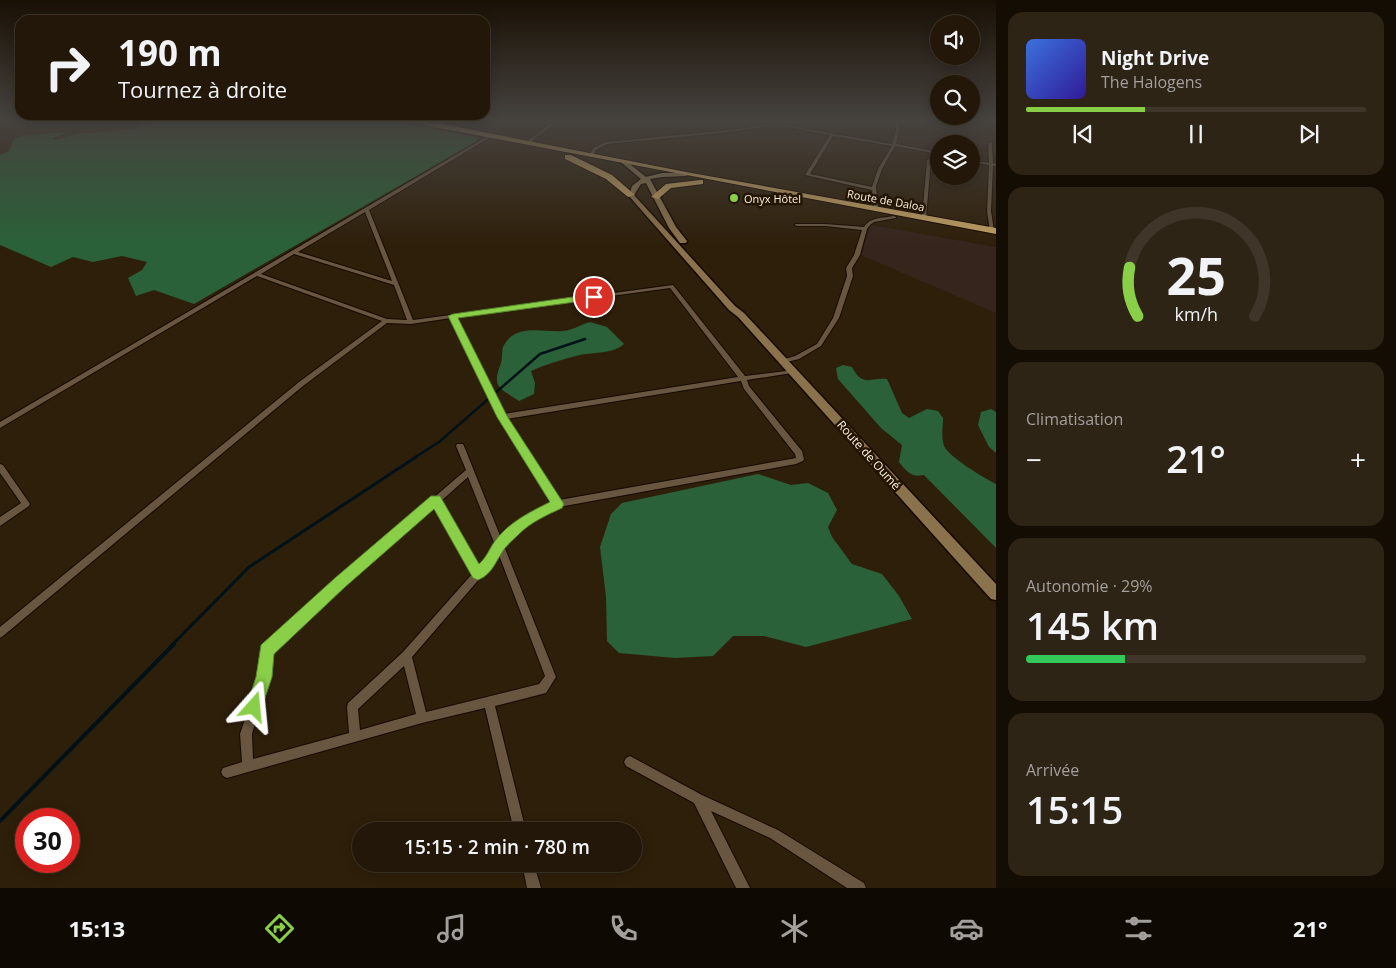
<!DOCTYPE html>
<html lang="fr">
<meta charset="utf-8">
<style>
:root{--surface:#221708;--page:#2e2416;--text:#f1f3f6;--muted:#a29f9c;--line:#3f3629;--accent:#89cf48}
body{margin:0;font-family:"Open Sans",sans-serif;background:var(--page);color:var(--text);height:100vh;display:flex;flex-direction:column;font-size:19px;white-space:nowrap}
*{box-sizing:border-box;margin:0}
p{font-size:16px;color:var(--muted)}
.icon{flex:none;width:28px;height:28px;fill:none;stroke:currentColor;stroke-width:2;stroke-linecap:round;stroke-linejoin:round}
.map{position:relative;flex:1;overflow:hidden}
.details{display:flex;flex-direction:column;gap:12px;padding:12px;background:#130d04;width:400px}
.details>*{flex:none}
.banner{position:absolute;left:15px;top:15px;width:475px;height:105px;border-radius:15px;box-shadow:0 2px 12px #0003,0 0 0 1px var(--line);background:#221708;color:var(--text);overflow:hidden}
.tools{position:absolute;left:930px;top:15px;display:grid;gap:10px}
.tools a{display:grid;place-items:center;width:50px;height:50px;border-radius:50%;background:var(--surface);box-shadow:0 2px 12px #0003,0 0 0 1px var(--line);font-size:25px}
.speed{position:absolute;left:15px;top:808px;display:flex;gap:10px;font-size:25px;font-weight:700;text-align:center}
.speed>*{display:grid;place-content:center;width:65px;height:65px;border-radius:50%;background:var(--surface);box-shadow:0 2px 12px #0003,0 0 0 1px var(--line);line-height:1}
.speed .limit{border:8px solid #d22;background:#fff;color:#111}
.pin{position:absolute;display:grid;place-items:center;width:42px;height:42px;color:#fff;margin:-21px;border:2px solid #fff;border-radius:50%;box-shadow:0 1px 5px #0007}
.me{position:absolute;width:55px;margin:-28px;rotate:18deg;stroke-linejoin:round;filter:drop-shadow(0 0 4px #0008)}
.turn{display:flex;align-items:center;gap:18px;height:105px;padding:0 20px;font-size:22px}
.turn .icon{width:65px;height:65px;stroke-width:2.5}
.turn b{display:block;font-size:35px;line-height:42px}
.big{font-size:38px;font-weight:600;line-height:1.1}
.details .widget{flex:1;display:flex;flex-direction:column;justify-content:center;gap:8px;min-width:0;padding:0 18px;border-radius:15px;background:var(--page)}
.details .dial{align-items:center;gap:0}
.dial svg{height:130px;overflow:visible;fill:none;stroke:var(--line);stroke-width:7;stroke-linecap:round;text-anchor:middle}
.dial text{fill:var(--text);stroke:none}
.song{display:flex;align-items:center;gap:15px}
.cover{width:60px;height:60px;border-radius:8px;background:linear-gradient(135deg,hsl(220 70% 55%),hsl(250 70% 35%))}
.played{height:5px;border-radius:2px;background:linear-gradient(90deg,var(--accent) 35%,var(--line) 35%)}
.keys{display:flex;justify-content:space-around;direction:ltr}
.heat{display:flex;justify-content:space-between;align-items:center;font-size:28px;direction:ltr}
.charge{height:8px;border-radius:4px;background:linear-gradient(90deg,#34c759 29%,var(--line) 0)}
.trip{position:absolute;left:352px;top:822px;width:290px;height:50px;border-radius:25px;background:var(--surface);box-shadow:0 2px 12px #0003,0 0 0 1px var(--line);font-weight:600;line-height:50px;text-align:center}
.menu{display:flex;height:80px;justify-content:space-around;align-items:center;background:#0e0903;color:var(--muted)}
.menu .icon{width:35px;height:35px}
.menu .on{color:var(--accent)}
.menu b{font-size:22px;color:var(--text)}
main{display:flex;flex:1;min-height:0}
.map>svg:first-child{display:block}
.industrial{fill:#36251c}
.forest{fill:#2a6138}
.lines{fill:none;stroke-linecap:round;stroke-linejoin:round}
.stream-far3{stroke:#001118;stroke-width:1}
.stream-far2{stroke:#001118;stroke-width:2.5}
.stream-far1{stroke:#001118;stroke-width:3}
.stream{stroke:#001118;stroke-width:4}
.minor-casing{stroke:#160800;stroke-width:2}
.secondary-casing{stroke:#160800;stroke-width:3}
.trunk-casing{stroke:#160800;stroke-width:2}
.minor{fill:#685640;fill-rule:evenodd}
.secondary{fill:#8a724d;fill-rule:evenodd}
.trunk{fill:#c2a062;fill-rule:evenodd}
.route{fill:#89cf48;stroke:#59872f}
.poi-dot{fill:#89cf48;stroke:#241502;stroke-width:2}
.labels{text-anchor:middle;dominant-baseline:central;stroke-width:5;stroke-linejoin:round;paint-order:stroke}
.far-poi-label{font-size:11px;fill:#faefe2;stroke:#241502;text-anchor:start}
.far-street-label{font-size:11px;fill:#faefe2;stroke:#241502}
.street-label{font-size:12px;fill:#faefe2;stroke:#241502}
</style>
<main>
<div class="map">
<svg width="996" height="888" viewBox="0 0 996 888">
<rect width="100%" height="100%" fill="#2e1f0a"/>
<path class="industrial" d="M871 225 996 247V313L861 255Z"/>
<g class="forest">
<path d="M152 121H396L478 138 477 141 194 304 154 290 136 296 128 278 142 270 147 262 122 256 93 262 73 257 51 267 0 245V155L9 151 14 139 21 136 68 132 53 138 55 140 77 134 135 129Z"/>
<path d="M590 322 607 327 624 344C613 354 594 352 580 355 563 359 547 364 531 371L535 383 534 394 519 401C500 388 491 388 501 363 503 357 501 350 504 345 518 321 548 335 569 330 576 328 583 324 590 322Z"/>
<path d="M843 365 852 367C863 388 869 377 887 379L902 413 909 418 927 409 938 411 943 418C943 427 941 437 944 446 949 457 984 478 996 484V548L924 475C912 478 907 472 899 462L902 445 881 428 838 379 836 368Z"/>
<path d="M991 409 996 412V453L989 447 978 425 981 412Z"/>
<path d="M758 474 791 485 808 483 828 493 837 510 828 527 832 537 852 564 882 574 899 596 912 619 806 647 764 636H733L713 656 675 658 619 653 607 641 606 597 600 547 611 514 622 503Z"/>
</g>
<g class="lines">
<path class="stream-far3" d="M0 122 6 121"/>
<path class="stream-far2" d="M414 458 439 442 540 354 585 339"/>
<path class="stream-far1" d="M172 645 249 567 416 457"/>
<path class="stream" d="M0 821 174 644"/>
<defs>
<g id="minor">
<path d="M554 121H558L528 144H526V142Z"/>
<path d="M746 121H754L765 123 763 124Z"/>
<path d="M796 121H804L721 133 607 144 596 150 592 157 589 156 593 148 606 142 721 131Z"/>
<path d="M895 121H899V131L896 144 939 152V154L895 146 882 169 876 186 878 209 876 210 874 209 872 190 805 175 830 135 782 126 784 125 892 144 896 131ZM833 136 892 146 878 169 872 187 810 174Z"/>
<path d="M486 137 489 138 369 210 413 320 673 285 745 376 794 370 795 371 794 372 792 373 747 380 749 386 802 451 804 459 803 461 796 464 559 507 532 521 519 531 504 546 556 677 546 693 495 706 526 831H514L485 708 422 723 227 778 223 776 221 772 223 768 242 762 240 734 259 677 261 651 262 647 337 580 466 470 456 446 457 444H463L464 446 501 538C517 521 531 514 552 503L498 417 451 318 411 324 387 323 303 386 3 636 0 638V627L299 382 382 321 257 276 0 428V422ZM365 212 392 281 298 252ZM294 254 394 285 407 320 387 319 261 274ZM670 288 738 377 504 414 457 317ZM741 381 744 389 795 454 796 458 559 500 507 419ZM468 477 495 545 489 557 479 567 440 502ZM434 506 473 573 403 652 348 703 347 707 349 733 253 759 252 734 269 677 271 653 343 586ZM499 555 545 676 539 684 426 712 412 657 481 577 495 563ZM404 666 416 714 360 730 358 709Z"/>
<path d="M990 142 993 143 992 145 993 163 996 164V166H993L991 211 994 231 992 232 990 231 987 211 989 165 971 162V160L989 163 988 145Z"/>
<path d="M929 159 931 160 926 218 924 219 922 218 927 160Z"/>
<path d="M894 216 896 217V218L874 222 870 225 867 229 860 255 852 268 853 276 839 318 821 346 799 359 783 363 781 362 780 361 781 360 795 356 817 344 833 318 847 276 846 268 854 255 862 230 825 226H797L795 225V224H825L864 227C870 217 883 218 894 216Z"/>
<path d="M0 464 3 465 30 504 29 506 0 526V517L21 503 0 473Z"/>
<path d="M630 756 702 795 778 830 864 883 866 888H847L770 838 711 811 750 888H736L694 803 626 766 624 762 626 758Z"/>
<path d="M522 864H534L541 888H527Z"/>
</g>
<path id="secondary" d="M622 161H626L646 177 662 173H688L689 174 686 176 662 177 650 179 676 227 687 241 686 243H680L669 228 646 183 641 184 634 195 735 306 744 313 996 584V600L991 599 738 317 729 310 629 196 632 186 641 179 622 163Z"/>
<g id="trunk">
<path d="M403 121H427L686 172 996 228V234Z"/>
<path d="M565 155H571L612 175 635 195 628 197 606 179 565 159Z"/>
<path d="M700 180H703V184L671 188 658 199 651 197 666 184Z"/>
</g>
</defs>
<use href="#minor" class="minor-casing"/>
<use href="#secondary" class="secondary-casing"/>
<use href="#trunk" class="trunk-casing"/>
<use href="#minor" class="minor"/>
<use href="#secondary" class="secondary"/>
<use href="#trunk" class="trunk"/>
</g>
<linearGradient id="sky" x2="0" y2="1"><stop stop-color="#191106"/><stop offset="0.49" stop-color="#46423e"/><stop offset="1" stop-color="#46423e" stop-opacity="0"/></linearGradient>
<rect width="996" height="245" fill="url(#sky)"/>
<path class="route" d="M594 294 598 297 597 299 458 318 507 416 562 501 564 504 562 508C547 515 531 522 519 534 514 539 509 543 505 548 496 560 493 574 478 580L473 578 434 509 345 587 274 654 272 677 260 713 254 715 248 713 246 707 256 677 261 645 335 578 431 496H440L479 564C487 557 489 549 495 541 509 522 530 512 550 502L497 417 448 316 453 314Z"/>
<circle class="poi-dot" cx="734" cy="198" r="5"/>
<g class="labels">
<g class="far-poi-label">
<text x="744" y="198">Onyx Hôtel</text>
</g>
<g class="far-street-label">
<text transform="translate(886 200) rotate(10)">Route de Daloa</text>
</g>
<g class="street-label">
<text transform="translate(869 455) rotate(48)">Route de Oumé</text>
</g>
</g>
</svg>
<div class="tools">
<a><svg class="icon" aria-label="sound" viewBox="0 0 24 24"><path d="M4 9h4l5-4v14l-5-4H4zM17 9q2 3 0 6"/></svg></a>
<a><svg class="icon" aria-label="search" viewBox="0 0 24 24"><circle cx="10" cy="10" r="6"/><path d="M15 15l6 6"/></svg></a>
<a><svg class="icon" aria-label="layers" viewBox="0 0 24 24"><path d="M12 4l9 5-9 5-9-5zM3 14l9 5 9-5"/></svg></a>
</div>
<div class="speed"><div class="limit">30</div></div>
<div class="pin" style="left:594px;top:297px;background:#d93025"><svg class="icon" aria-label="arrive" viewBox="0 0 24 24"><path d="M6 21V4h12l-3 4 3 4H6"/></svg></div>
<svg class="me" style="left:254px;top:707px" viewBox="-20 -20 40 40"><path d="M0-17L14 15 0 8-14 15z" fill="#89cf48" stroke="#fff" stroke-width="4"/></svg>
<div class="trip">15:15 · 2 min · 780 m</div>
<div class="banner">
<div class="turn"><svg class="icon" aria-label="right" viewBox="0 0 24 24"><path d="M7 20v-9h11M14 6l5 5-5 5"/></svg><div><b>190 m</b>Tournez à droite</div></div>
</div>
</div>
<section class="details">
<div class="widget">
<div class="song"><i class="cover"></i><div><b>Night Drive</b><p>The Halogens</p></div></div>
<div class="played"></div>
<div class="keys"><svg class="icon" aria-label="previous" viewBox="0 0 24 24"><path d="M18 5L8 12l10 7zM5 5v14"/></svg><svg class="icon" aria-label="pause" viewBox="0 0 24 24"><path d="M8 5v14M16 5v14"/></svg><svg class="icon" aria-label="next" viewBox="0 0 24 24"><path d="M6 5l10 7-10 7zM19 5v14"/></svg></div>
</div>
<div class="widget dial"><svg viewBox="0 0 100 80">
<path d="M14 69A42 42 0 1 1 86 69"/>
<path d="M14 69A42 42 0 0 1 9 39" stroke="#89cf48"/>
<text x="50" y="56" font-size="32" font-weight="700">25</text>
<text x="50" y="72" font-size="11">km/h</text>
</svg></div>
<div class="widget"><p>Climatisation</p>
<div class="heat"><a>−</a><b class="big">21°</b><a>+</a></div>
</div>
<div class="widget"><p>Autonomie · 29%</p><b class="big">145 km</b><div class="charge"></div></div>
<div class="widget"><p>Arrivée</p><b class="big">15:15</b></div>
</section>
</main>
<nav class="menu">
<b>15:13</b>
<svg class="icon on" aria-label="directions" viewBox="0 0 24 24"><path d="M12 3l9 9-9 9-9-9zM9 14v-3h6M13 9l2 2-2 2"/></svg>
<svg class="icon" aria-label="music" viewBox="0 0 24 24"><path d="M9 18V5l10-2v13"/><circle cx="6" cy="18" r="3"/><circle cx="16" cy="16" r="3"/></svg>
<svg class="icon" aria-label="phone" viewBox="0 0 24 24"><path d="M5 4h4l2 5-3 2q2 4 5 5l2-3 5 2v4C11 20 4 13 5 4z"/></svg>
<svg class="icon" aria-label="climate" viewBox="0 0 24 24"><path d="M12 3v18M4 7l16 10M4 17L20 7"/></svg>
<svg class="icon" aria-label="car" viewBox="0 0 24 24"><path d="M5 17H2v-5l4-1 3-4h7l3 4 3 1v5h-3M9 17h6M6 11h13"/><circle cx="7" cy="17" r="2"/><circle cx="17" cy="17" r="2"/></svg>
<svg class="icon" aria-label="filters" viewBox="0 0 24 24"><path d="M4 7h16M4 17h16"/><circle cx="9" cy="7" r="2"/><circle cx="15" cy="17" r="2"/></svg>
<b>21°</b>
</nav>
